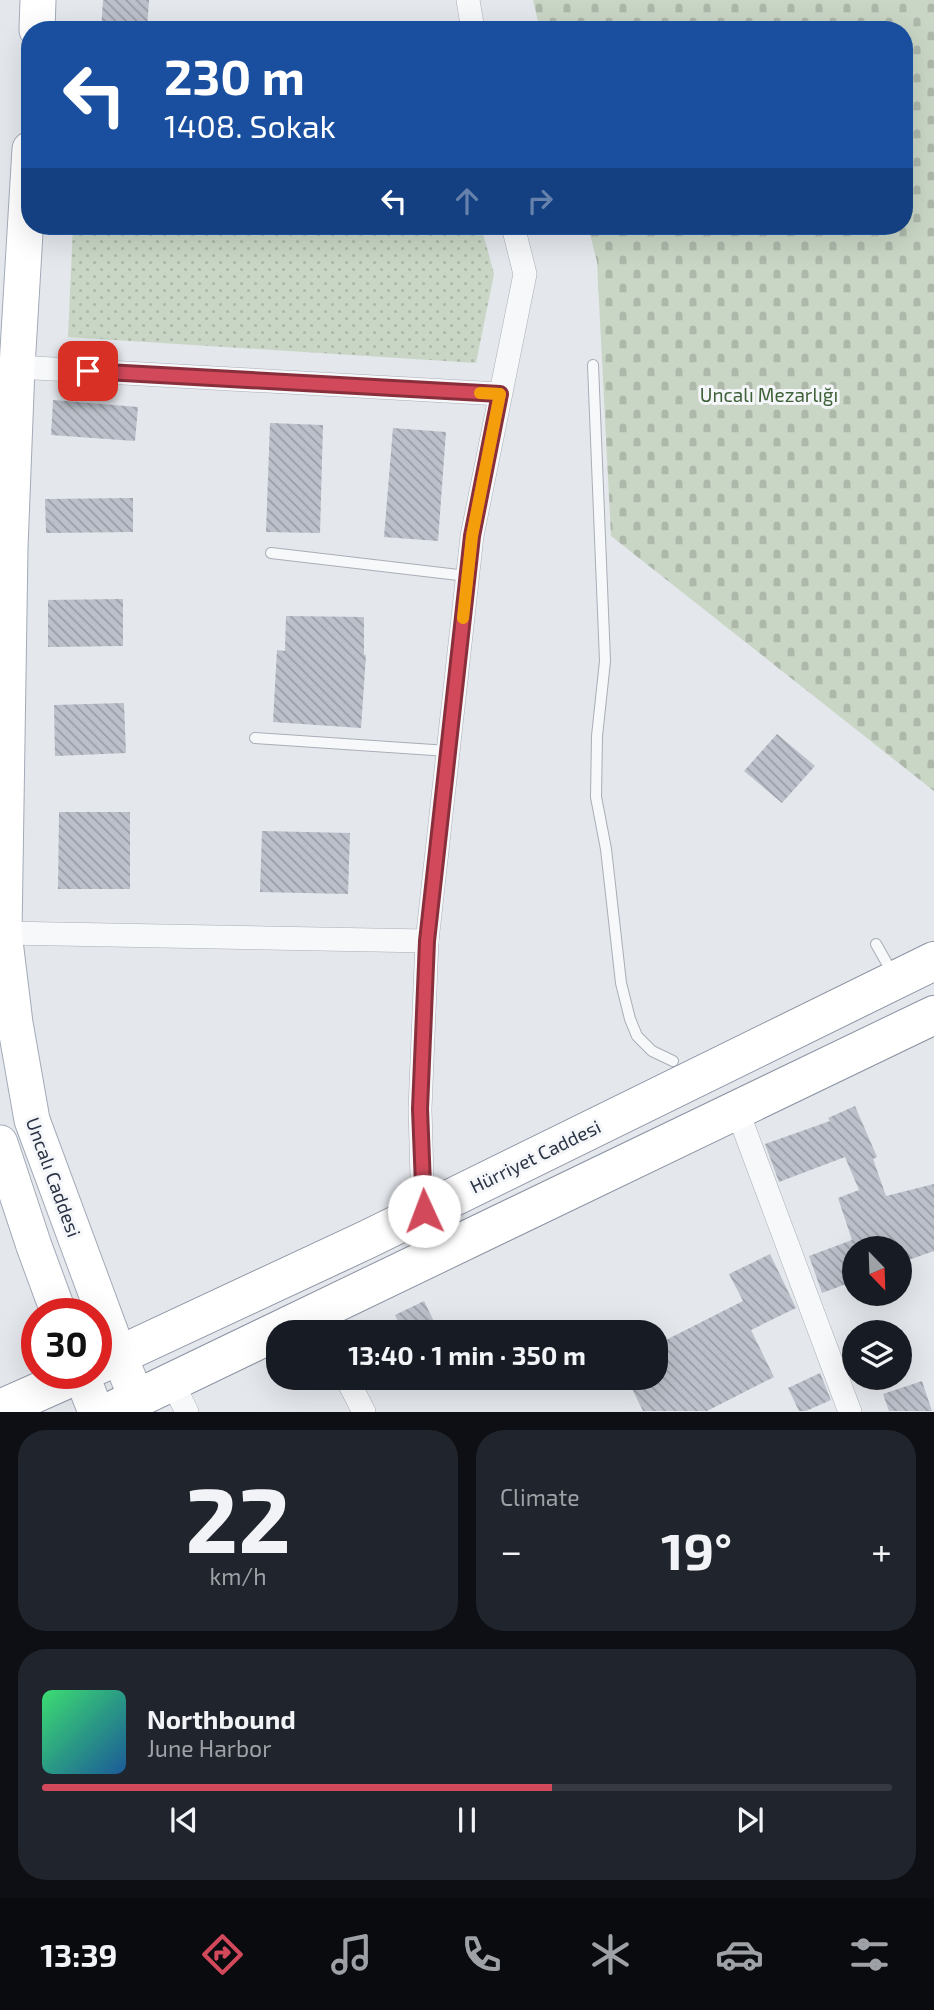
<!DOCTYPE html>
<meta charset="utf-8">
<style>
:root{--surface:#171b24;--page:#20242c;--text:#f1f3f6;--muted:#9ea1a6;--line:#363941;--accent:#d1495b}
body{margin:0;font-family:"Exo 2",sans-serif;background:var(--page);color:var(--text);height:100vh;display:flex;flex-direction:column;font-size:26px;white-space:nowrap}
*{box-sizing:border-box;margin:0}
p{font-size:23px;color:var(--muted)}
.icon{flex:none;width:38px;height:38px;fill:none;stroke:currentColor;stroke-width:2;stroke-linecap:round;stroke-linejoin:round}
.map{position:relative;height:1412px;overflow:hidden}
.details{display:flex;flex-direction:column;gap:18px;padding:18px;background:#0d0f14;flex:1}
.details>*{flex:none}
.top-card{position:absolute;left:21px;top:21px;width:892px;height:214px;border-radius:28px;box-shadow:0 7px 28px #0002;background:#1a4fa0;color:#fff;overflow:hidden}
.needle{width:46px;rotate:157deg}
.controls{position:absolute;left:842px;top:1236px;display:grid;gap:14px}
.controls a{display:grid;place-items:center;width:70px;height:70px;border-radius:50%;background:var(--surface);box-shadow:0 7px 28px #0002;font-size:35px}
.speed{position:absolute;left:21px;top:1298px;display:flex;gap:14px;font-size:35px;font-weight:700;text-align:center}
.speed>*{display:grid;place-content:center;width:91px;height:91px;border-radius:50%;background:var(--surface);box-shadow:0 7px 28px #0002;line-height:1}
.speed .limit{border:10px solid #d22;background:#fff;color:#111}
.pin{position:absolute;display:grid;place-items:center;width:60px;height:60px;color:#fff;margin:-30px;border-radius:14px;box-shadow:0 4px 10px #0006}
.me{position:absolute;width:77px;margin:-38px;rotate:358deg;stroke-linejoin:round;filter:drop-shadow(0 0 5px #0008)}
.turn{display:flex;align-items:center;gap:24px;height:147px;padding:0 28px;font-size:32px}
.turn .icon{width:91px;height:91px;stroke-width:2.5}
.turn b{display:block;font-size:49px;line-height:60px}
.lanes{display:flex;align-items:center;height:66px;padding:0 28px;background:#0003;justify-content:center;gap:35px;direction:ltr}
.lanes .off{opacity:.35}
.big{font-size:52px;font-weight:700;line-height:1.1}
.details .widget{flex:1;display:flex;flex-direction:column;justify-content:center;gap:10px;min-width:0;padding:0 24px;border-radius:28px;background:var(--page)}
.details .dial{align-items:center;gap:0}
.dial b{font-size:91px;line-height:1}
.song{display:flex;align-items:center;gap:21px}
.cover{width:84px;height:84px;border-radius:10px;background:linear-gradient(135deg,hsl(140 70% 55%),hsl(210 70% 35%))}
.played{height:7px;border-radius:4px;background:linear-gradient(90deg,var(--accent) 60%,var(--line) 60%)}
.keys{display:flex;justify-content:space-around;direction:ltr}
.heat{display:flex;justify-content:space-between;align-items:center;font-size:38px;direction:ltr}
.details .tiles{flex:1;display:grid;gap:18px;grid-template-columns:1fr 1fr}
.widget:last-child{grid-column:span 2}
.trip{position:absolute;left:266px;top:1320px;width:402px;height:70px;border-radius:28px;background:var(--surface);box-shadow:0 7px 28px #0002;font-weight:700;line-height:70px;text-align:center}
.menu{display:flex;height:112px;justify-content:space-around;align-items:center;background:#090b0e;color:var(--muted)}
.menu .icon{width:49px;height:49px}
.menu .on{color:var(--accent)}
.menu b{font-size:32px;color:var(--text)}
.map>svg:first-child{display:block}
.grass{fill:url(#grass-dots)}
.cemetery{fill:url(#cemetery-stones)}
.building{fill:url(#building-back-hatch)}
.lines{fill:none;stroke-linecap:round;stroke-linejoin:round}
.lane-casing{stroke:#a9aeb7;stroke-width:12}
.street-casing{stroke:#a9aeb7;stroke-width:24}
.primary-casing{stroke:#a3abb8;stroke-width:37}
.highway-casing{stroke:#8b94a3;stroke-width:40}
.lane{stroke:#f7f8fa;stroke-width:10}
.street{stroke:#f7f8fa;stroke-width:23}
.primary{stroke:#fff;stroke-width:35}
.highway{stroke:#fff;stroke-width:38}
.route-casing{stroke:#882f3b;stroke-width:18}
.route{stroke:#d1495b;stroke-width:12}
.slow{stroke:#f59e0b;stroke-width:12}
.labels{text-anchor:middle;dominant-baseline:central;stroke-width:6;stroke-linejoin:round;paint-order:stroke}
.park-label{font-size:19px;fill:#3f6138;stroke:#f4f6f9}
.street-label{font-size:19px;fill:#2b3445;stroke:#f4f6f9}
</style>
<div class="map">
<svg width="934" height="1412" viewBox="0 0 934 1412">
<defs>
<pattern id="grass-dots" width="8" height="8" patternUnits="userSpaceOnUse" patternTransform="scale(1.75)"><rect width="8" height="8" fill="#c9d6c5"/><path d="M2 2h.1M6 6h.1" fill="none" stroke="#adb8ab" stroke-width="1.8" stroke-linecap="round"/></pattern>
<pattern id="cemetery-stones" width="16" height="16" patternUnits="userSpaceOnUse" patternTransform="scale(1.75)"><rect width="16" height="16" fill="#c9d6c5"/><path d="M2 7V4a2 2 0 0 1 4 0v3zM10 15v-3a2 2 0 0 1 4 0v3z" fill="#adb8ab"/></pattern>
<pattern id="building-back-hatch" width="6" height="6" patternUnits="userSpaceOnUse" patternTransform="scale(1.75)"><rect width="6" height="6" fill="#bbc0ca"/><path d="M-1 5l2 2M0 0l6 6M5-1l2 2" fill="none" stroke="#989da6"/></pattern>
</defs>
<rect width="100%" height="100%" fill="#e4e7ec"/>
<path class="grass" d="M73 226H481L494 274 476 363 68 337Z"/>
<path class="cemetery" d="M533 0H934V791L611 536 597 262 588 226H905V30H540Z"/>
<g class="building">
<path d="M103 0H149L147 30H101Z"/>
<path d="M53 400 138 407 135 441 51 435Z"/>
<path d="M270 423 323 425 320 533 266 532Z"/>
<path d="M393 428 446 432 438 541 384 537Z"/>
<path d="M133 498V532L46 533 45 499Z"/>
<path d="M123 599V646L48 647V600Z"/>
<path d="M286 616 364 617V655H366L361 728 273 722 277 650 285 651Z"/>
<path d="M124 703 126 753 55 756 54 705Z"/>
<path d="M777 734 815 766 782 803 744 771Z"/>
<path d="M59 812H130V889H58Z"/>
<path d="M262 831 350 833 348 894 260 892Z"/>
<path d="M855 1106 877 1157 873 1159 886 1196 934 1184V1251L900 1263V1248H855L854 1245V1281L822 1293 809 1256 852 1240 838 1198 859 1190 845 1157 779 1182 765 1144 830 1121 828 1118Z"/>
<path d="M770 1254 796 1308 751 1330 774 1377 707 1411H643L626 1377H656V1345L743 1301 729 1274Z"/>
<path d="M424 1301 439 1332H403L395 1315Z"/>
<path d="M820 1373 831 1400 806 1411H799L788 1388Z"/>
<path d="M922 1381 932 1411H889L883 1394Z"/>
</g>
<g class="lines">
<defs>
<g id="lane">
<path d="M593 365 605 661 597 736 596 797 606 849 621 983 630 1019 637 1036 652 1051 673 1061"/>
<path d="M271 553 467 576"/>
<path d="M255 738 448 751"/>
<path d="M876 944 893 974"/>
</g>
<g id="street">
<path d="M468 0 473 30"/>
<path d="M17 367 500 394"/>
<path d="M4 933 427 941"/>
<path d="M737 1110 850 1412"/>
<path d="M423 1211 420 1109 427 941 472 536 525 274 513 226"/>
<path d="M346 1377 364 1412"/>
<path d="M172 1382 187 1412"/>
</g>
<g id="primary">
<path d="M37 30 38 0"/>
<path d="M30 149 17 367 10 548 4 933 15 1023 32 1120 119 1355 137 1399"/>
<path d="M0 1143 34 1246 59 1314"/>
<path d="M81 1374 96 1412"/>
</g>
<g id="highway">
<path d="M96 1366 368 1239 934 961"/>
<path d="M0 1409 79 1374"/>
<path d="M109 1412 934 1015"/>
</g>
</defs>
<use href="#lane" class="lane-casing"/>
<use href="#street" class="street-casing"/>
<use href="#primary" class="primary-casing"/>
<use href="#highway" class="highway-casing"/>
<use href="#lane" class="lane"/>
<use href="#street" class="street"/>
<use href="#primary" class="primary"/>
<use href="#highway" class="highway"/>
</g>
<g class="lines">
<defs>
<path id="route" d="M88 371 500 394 472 536 427 941 420 1109 424 1211"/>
</defs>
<use href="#route" class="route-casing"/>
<use href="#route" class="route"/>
<path class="slow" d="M463 618 472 536 500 394 480 393"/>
</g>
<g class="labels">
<g class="park-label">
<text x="769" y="394">Uncalı Mezarlığı</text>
</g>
<g class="street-label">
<text transform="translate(535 1156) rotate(-26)">Hürriyet Caddesi</text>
<text transform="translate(54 1177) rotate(70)">Uncalı Caddesi</text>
</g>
</g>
</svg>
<div class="controls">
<a><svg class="needle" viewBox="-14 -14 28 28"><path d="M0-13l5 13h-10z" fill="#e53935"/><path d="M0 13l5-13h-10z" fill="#9ea1a6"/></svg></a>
<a><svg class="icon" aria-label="layers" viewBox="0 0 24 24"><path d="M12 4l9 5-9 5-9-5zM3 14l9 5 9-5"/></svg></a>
</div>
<div class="speed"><div class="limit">30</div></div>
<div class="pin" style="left:88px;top:371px;background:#d93025"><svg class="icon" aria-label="arrive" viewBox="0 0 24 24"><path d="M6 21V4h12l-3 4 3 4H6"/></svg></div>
<svg class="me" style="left:424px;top:1211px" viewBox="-20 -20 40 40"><circle r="19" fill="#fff"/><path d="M0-13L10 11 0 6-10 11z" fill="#d1495b"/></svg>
<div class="trip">13:40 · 1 min · 350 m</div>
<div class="top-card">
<div class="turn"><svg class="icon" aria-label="left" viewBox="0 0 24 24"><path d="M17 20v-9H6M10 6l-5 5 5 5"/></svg><div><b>230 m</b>1408. Sokak</div></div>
<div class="lanes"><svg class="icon" aria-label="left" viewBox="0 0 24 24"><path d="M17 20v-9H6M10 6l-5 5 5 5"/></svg><svg class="icon off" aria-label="ahead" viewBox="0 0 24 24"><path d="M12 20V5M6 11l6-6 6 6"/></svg><svg class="icon off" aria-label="right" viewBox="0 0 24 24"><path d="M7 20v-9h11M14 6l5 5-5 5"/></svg></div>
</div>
</div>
<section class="details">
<div class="tiles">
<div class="widget dial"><b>22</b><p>km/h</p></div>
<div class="widget"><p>Climate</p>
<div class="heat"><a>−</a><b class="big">19°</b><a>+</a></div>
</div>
<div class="widget">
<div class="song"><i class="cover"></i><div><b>Northbound</b><p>June Harbor</p></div></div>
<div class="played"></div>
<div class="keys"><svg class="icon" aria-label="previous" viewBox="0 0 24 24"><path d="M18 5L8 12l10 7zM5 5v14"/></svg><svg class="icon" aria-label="pause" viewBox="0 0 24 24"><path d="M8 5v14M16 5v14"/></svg><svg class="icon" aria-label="next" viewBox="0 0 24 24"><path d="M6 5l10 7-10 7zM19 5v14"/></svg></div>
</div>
</div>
</section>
<nav class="menu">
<b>13:39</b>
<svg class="icon on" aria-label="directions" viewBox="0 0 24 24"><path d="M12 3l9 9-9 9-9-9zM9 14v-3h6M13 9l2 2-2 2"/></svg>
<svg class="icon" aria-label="music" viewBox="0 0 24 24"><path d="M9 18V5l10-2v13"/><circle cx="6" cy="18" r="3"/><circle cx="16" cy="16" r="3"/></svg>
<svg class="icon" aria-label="phone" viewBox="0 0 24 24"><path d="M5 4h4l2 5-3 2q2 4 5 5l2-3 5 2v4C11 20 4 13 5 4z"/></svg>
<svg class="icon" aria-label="climate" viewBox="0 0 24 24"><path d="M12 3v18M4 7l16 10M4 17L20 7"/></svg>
<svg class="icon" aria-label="car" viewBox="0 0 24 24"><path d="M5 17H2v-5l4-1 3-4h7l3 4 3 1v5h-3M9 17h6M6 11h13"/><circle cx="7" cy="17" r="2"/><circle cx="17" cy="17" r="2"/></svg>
<svg class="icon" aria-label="filters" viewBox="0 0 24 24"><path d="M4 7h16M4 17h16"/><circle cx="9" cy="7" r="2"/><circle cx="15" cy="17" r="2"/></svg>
</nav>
